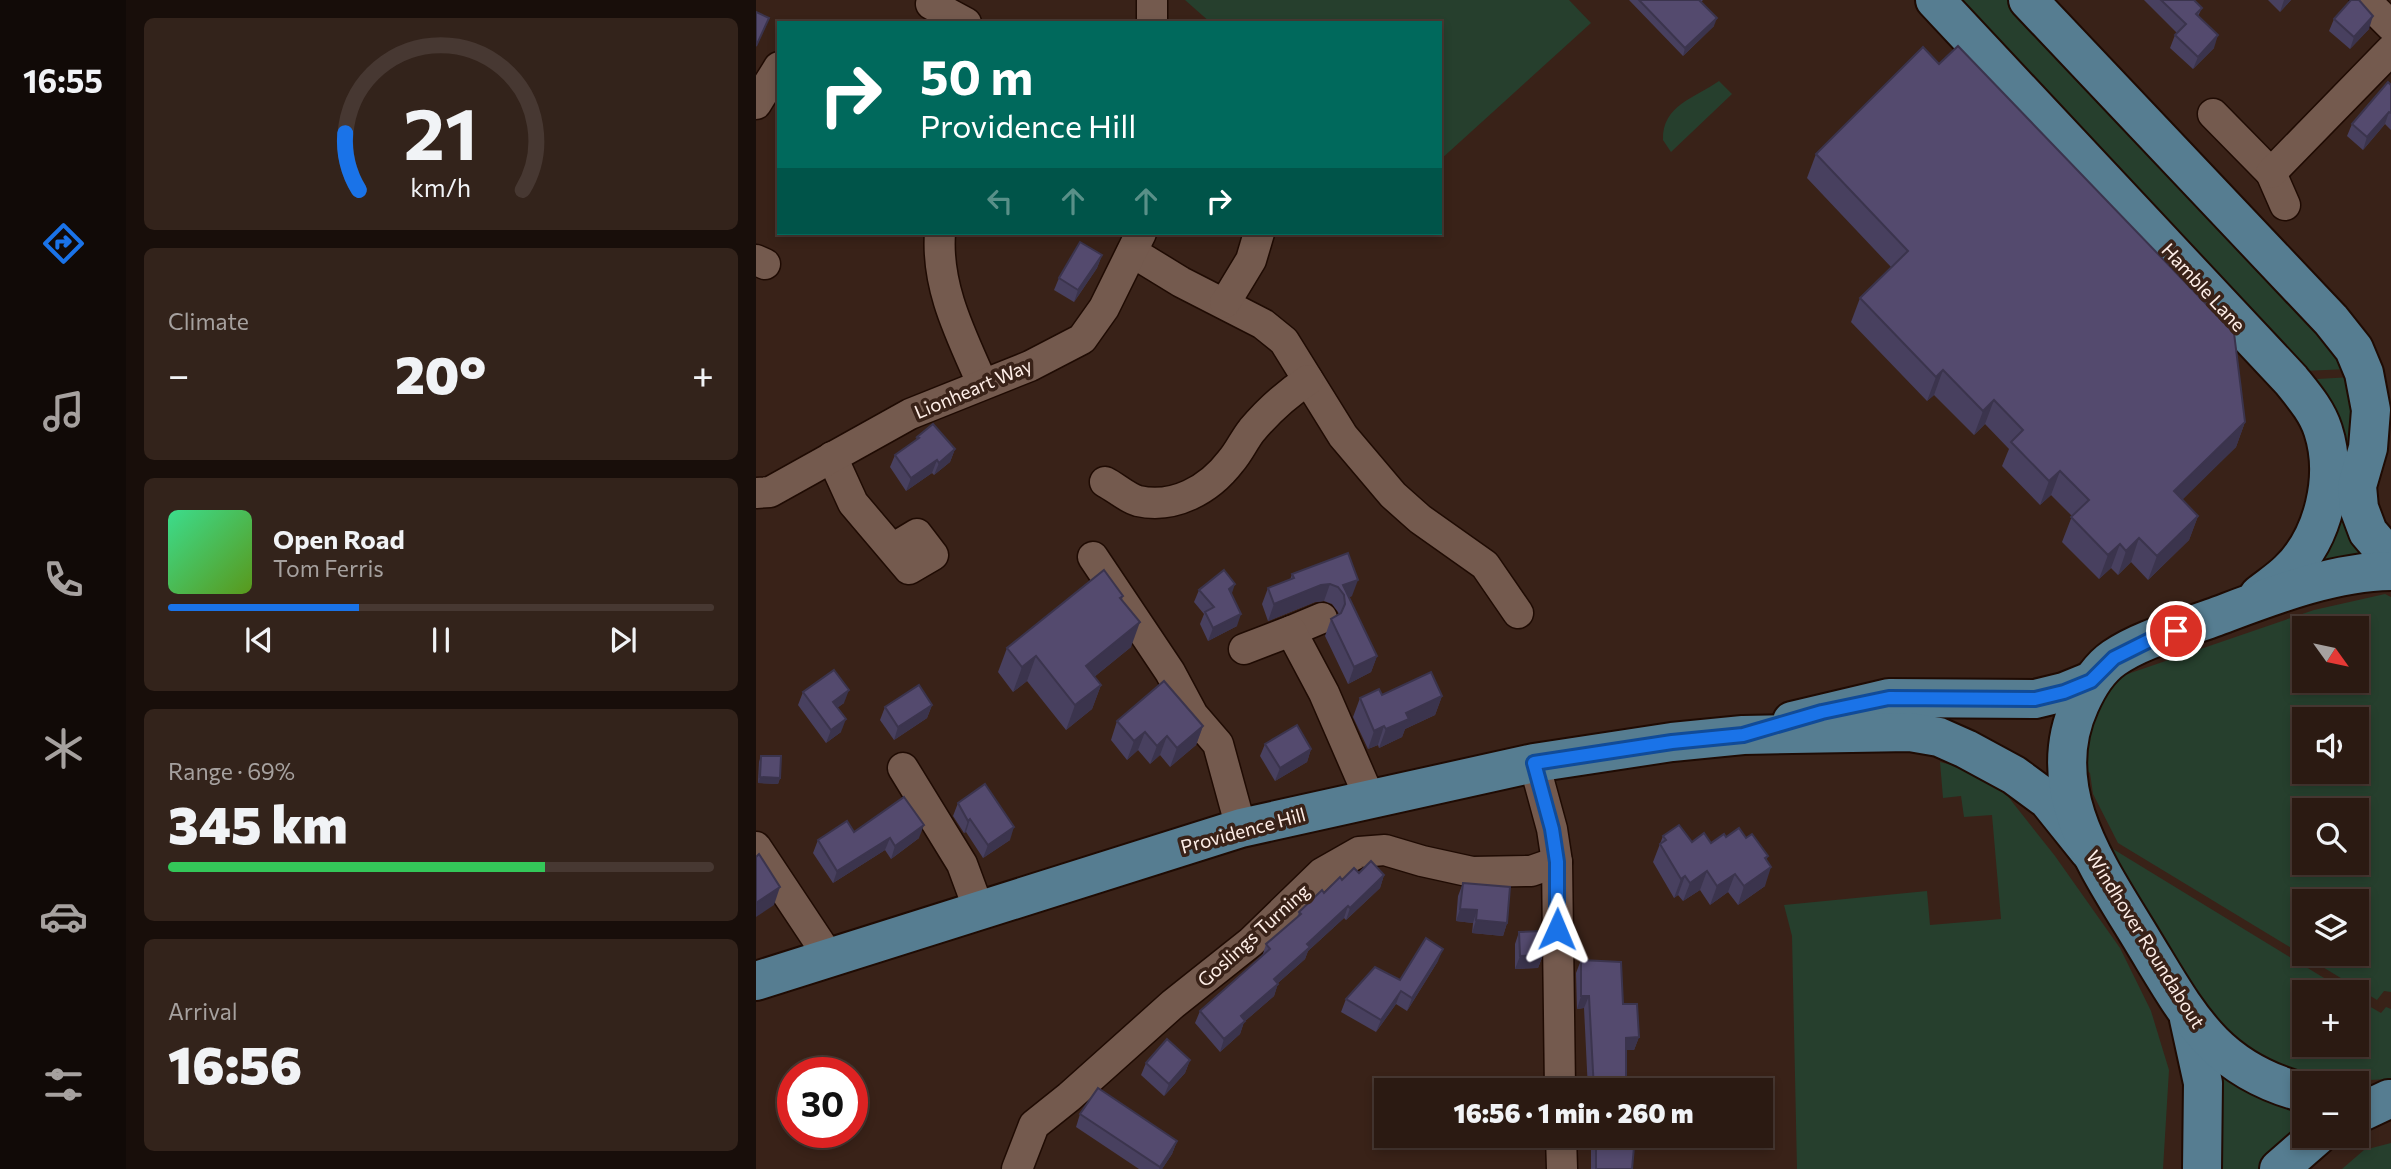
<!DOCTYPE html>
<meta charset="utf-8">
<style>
:root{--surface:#2b1a12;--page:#33231b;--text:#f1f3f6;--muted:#a6a19f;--line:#473832;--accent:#1a73e8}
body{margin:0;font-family:Commissioner,sans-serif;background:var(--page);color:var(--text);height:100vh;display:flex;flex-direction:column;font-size:26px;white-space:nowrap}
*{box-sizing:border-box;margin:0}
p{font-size:23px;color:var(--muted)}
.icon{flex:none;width:38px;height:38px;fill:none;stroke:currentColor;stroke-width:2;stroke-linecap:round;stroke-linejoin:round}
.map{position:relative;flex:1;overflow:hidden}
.side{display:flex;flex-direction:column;gap:18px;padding:18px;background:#180e0a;width:630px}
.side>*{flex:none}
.guide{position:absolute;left:21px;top:21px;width:665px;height:214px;border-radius:0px;box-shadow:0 4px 10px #0003,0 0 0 2px var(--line);background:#00695c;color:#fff;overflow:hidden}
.needle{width:46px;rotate:123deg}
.tools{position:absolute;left:1536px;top:616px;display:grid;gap:14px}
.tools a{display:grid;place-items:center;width:77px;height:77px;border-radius:0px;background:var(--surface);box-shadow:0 4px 10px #0003,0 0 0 2px var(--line);font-size:35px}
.speed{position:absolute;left:21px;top:1057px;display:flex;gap:14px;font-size:35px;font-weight:700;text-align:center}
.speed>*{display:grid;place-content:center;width:91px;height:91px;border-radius:50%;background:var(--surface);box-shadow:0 4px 10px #0003,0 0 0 2px var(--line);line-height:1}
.speed .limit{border:10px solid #d22;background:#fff;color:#111}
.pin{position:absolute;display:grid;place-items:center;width:60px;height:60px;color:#fff;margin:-30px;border:4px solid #fff;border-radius:50%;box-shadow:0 2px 7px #0007}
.me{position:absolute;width:77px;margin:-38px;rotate:1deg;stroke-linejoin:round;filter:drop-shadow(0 0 5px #0008)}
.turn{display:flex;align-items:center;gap:24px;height:147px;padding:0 28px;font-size:32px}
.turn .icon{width:91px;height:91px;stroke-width:2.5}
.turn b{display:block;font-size:49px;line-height:60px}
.lanes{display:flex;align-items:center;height:66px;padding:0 28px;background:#0003;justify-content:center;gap:35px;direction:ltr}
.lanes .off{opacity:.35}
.big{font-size:52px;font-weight:800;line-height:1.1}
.side .tile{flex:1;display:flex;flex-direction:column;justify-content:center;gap:10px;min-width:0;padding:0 24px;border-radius:10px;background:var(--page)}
.side .dial{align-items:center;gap:0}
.dial svg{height:182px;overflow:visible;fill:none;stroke:var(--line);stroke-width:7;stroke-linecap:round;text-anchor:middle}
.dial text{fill:var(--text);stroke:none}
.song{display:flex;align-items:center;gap:21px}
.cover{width:84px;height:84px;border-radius:10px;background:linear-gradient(135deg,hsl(150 70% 55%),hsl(90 70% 35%))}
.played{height:7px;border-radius:4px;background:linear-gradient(90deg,var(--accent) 35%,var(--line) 35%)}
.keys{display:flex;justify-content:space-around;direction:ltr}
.heat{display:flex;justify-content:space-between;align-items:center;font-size:38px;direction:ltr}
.charge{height:10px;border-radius:5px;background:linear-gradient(90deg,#34c759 69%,var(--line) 0)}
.trip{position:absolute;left:618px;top:1078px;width:399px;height:70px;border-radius:0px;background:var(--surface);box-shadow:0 4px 10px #0003,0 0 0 2px var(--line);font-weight:800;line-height:70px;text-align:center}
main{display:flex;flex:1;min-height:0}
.dock{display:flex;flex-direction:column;width:126px;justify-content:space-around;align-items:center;background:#110a07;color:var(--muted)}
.dock .icon{width:49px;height:49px}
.dock .on{color:var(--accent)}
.dock b{font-size:32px;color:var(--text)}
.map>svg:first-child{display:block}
.green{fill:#263f2d;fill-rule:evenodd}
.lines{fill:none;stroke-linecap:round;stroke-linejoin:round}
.minor-casing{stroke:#1f0b03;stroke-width:33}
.major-casing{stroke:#1f0b03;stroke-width:42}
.minor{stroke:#745a4e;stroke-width:30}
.major{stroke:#567d91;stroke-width:38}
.wall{fill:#48405f}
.shaded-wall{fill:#3b344d}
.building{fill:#544a6e;stroke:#3b344d;stroke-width:2}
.route-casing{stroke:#114b97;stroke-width:18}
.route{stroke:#1a73e8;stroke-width:12}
.labels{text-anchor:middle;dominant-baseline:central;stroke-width:7;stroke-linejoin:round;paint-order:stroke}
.street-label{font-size:19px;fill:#feeee7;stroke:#392218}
</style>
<main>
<nav class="dock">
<b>16:55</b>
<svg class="icon on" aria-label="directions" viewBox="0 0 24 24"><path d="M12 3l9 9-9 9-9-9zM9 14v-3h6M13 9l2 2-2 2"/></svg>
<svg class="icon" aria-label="music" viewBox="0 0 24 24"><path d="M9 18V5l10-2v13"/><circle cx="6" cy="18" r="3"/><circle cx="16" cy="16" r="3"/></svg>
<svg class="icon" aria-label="phone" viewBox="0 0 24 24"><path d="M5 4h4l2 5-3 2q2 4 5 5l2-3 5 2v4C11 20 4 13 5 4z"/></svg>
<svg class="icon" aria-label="climate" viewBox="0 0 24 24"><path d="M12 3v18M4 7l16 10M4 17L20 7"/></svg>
<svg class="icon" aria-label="car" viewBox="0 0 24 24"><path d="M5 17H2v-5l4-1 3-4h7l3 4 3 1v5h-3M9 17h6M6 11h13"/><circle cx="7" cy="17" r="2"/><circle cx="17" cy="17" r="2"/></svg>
<svg class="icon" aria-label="filters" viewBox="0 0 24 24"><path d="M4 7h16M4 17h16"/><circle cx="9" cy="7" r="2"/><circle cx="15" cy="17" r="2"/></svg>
</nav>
<section class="side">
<div class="tile dial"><svg viewBox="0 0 100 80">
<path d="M14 69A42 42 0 1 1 86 69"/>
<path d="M14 69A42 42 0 0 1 8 44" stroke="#1a73e8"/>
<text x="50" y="56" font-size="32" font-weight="700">21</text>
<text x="50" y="72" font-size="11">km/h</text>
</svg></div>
<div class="tile"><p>Climate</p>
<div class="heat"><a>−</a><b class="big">20°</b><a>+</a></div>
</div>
<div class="tile">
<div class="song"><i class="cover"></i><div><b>Open Road</b><p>Tom Ferris</p></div></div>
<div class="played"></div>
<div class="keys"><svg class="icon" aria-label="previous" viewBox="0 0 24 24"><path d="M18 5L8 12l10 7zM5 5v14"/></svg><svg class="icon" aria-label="pause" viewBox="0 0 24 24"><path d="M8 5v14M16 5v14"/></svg><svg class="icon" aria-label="next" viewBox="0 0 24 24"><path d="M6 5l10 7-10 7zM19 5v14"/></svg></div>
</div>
<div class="tile"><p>Range · 69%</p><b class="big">345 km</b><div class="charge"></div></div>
<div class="tile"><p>Arrival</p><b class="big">16:56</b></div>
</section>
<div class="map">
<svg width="1635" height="1169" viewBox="0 0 1635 1169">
<rect width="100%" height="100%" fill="#392218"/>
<g class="green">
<path d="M429 0H813L835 23 684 160V23H455Z"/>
<path d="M1189 0H1256L1403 154 1593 369 1547 371Z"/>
<path d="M963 81 976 94 915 152 907 140C906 105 939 98 963 81Z"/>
<path d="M1596 377 1600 393 1593 534 1605 555 1560 568 1568 534 1545 380Z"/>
<path d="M1629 594 1635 597V992L1628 991 1621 1000 1362 843 1337 794 1334 773 1325 766V745L1357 679 1558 610ZM1549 628H1601V681H1549ZM1549 719H1601V772H1549ZM1549 810H1601V863H1549ZM1549 901H1601V954H1549Z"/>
<path d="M1184 762 1215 770 1250 794 1299 856 1364 948 1395 1011 1413 1070 1407 1169H1041L1036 936 1028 905 1171 891 1174 925 1245 919 1236 815 1208 817 1205 796 1187 798Z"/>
<path d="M1339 824H1343L1357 849 1591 992H1549V1045H1601V999L1625 1013 1630 1007 1635 1009V1079L1569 1082 1546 1077 1476 1041 1443 1000Z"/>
<path d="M1457 1070C1486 1091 1514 1105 1549 1112V1127L1506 1169H1458Z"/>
<path d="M1635 1143V1169H1586L1608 1150Z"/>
</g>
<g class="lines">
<defs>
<g id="minor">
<path d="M396 0V23"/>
<path d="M1609 0 1635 26"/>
<path d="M175 4 210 23"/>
<path d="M0 104 23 67"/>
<path d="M1457 114 1515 173 1529 205"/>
<path d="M1515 173 1635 50"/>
<path d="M184 233C180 287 205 335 226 383"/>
<path d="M376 252 425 282 507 324 528 341 587 436 637 495 664 519 729 565 762 613"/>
<path d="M0 260 9 264"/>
<path d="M469 303 495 260 503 233"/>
<path d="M76 457 97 503 153 569 177 555 161 534 136 549"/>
<path d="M349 482C359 487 371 498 382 501 418 509 453 490 475 461 483 452 488 440 496 430 512 411 531 394 552 380"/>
<path d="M0 493 14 492 154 414 274 366 326 339 348 308 385 233"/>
<path d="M337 557 414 672 437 715 462 744 485 828"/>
<path d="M535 631 566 618"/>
<path d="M488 649 535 631 568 693 614 799"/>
<path d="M778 763 796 829 801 862 804 1090"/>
<path d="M147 768 206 864 223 910"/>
<path d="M0 847 73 957"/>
<path d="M805 1136 806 1169"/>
<path d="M261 1169 278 1125 313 1097 417 1004 495 942 566 873 603 852 629 850 666 861 716 872 775 871 801 862"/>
</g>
<g id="major">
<path d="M1179 0 1535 380C1547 395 1561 411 1567 430 1582 476 1568 537 1533 571 1524 580 1513 587 1503 595"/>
<path d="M1272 0 1575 320 1598 349 1608 373 1615 410 1612 448 1601 486 1603 508 1612 532 1635 559"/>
<path d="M1036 721 1133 698 1279 699 1308 692 1335 681"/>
<path d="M0 981 485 828 778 763 916 742 987 735 1154 732 1183 737 1210 749 1258 775 1292 800 1333 851"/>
<path d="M1433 1019 1447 1083 1446 1169"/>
<path d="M1549 1093C1459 1070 1433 1017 1388 943 1345 871 1284 791 1324 704 1332 686 1342 669 1358 658 1387 638 1424 630 1456 618 1513 597 1574 572 1635 571"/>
<path d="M1601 1114 1633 1099"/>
<path d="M1523 1169 1561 1136"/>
</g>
</defs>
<use href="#minor" class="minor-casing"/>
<use href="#major" class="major-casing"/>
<use href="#minor" class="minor"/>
<use href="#major" class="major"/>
</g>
<g class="wall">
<path d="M873 0H947L945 2 958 26 927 56Z"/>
<path d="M1388 0H1438L1446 8 1442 16 1458 48 1437 69 1414 48 1419 35 1421 33Z"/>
<path d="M1512 0H1535L1524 12Z"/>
<path d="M1578 19 1613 29 1594 49 1573 31Z"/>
<path d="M1635 85V130L1629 124 1607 150 1591 136 1596 124Z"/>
<path d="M1060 154 1489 422 1480 447 1426 499 1442 516 1433 540 1392 580 1375 562 1362 575 1355 568 1343 579 1306 542 1316 516 1295 495 1284 505 1246 466 1253 449 1229 424 1218 435 1178 395 1171 401 1095 322 1104 298 1135 267 1051 178Z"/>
<path d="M346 255 341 268 318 302 298 290 303 278Z"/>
<path d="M161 437 199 449 194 462 178 475 176 473 150 491 134 467 139 455 160 440Z"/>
<path d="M592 553 596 596 593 597 621 656 615 672 592 684 569 636 575 619 583 614 582 612 576 604 568 601 559 602 512 621 506 604 512 588 534 580 536 574Z"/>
<path d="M443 590 475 594 481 626 452 641 444 624 448 614 438 602Z"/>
<path d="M367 596 366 600 375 647 338 677 345 685 336 709 310 730 271 681 257 692 242 672 251 648Z"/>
<path d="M47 692 88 703 81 708 85 732 70 743 42 705Z"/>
<path d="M626 695 686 696 679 715 649 729 646 737 623 748 622 745 612 749 597 717 604 698Z"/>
<path d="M176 705 171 718 138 740 124 720 129 707Z"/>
<path d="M361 721 447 726 440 745 414 767 404 755 394 764 382 750 371 760 355 740Z"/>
<path d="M509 744 555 749 551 762 519 781 504 756Z"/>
<path d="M5 756 24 778 22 784 2 783 3 762Z"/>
<path d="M202 803 254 840 227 858 210 832 208 833 197 816Z"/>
<path d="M98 832 163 838 135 859 129 850 77 883 57 853 62 840Z"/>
<path d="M907 836 936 842 955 843 990 838 1012 856 1010 860 1009 886 982 905 972 892 954 905 944 890 927 901 922 895 918 898 897 862Z"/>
<path d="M603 873 628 875 624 888 590 920 588 918 552 951 549 959 522 983 518 996 488 1022 484 1034 464 1052 439 1023 444 1011 506 957 510 944 541 917 543 912 586 880Z"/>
<path d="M707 883 751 923 747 936 716 933 717 923 700 921 702 896Z"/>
<path d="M763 932 787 955 782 968 759 969V944Z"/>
<path d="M825 960 867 1004 883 1037 878 1050H870V1090H832L828 1008 821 1009 820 973Z"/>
<path d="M682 961 651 1011 640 1004 620 1032 585 1012 590 999 644 980Z"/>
<path d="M434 1060 429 1073 408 1096 385 1075 390 1063Z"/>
<path d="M324 1114 421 1141 416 1154 406 1169H383L320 1127Z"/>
<path d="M835 1136H879L876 1169H835Z"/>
</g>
<g class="shaded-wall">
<path d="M1528 0H1535L1524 12Z"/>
<path d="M1617 16 1613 29 1594 49 1598 37Z"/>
<path d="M961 18 958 26 927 56 929 48Z"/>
<path d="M1462 35 1458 48 1437 69 1442 57Z"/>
<path d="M1633 112 1629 124 1607 150 1611 137Z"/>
<path d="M346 255 341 268 318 302 322 290Z"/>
<path d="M1187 370 1178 395 1171 401 1180 377Z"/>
<path d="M1238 400 1229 424 1218 435 1227 411Z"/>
<path d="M1489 422 1480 447 1410 516 1418 491Z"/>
<path d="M199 449 194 462 178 475 183 463Z"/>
<path d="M181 460 176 473 150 491 155 478Z"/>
<path d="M1304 471 1295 495 1284 505 1293 481Z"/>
<path d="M1442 516 1433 540 1392 580 1401 556Z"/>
<path d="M1383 538 1375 562 1362 575 1370 551Z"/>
<path d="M1364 544 1355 568 1343 579 1352 555Z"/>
<path d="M602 580 596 596 589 599 587 585Z"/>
<path d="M479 584 475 596 473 589Z"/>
<path d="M574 584 568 601 559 602 512 621 518 604 565 585Z"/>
<path d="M485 614 481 626 452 641 457 628Z"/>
<path d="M384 622 375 647 321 691 330 666Z"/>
<path d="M280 656 271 681 257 692 266 667Z"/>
<path d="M621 656 615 672 592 684 598 667Z"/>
<path d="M345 685 336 709 310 730 319 705Z"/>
<path d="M93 690 88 703 72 714 77 702Z"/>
<path d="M686 696 679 715 649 729 646 737 623 748 630 729 650 713Z"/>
<path d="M176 705 171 718 138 740 142 727Z"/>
<path d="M90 719 85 732 70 743 75 730Z"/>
<path d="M447 726 440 745 414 767 421 748Z"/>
<path d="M628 726 622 745 612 749 618 731Z"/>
<path d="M389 732 382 750 371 760 378 741Z"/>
<path d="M411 736 404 755 394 764 401 746Z"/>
<path d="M555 749 551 762 519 781 524 768Z"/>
<path d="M4 777 24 778 22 784 2 783Z"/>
<path d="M214 819 210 832 208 833 212 821Z"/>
<path d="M168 825 163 838 135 859 139 846Z"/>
<path d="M258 827 254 840 227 858 232 845Z"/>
<path d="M134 838 129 850 77 883 81 871Z"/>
<path d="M1012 856 1005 875 1015 867 1009 886 982 905 988 886 1009 858Z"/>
<path d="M951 871 944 890 927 901 934 883Z"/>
<path d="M979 874 972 892 954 905 961 886Z"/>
<path d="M628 875 624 888 590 920 594 908Z"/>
<path d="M929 876 922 895 918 898 925 879Z"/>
<path d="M24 887 18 905 0 917V903Z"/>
<path d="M592 906 588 918 552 951 549 959 513 991 518 979 551 944Z"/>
<path d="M704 909 721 910 717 923 700 921Z"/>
<path d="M720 920 751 923 747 936 716 933Z"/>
<path d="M687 949 682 961 651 1011 656 998Z"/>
<path d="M787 955 782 968 759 969 764 956Z"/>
<path d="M522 984 518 996 488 1022 484 1034 464 1052 468 1039 485 1016Z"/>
<path d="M645 991 640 1004 620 1032 625 1020Z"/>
<path d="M825 996H833L828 1008 821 1009Z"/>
<path d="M883 1037 878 1050H866L870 1038Z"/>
<path d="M434 1060 429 1073 408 1096 413 1084Z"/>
<path d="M421 1141 416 1154 406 1169H403Z"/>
</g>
<g class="building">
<path d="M883 0H943L961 18 929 48Z"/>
<path d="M1405 0H1438L1446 8 1440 14 1462 35 1442 57 1419 35 1430 24Z"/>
<path d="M1595 0H1603L1617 16 1598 37 1578 19Z"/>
<path d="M0 12 13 18 0 46Z"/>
<path d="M1202 46 1478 333 1489 422 1418 491 1442 516 1401 556 1383 538 1370 551 1364 544 1352 555 1315 517 1333 500 1304 471 1293 481 1255 442 1267 430 1238 400 1227 411 1187 370 1180 377 1104 298 1152 251 1060 154 1167 47 1183 64Z"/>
<path d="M1632 82 1635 85V113L1633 112 1611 137 1596 124Z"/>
<path d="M324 242 346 255 322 290 303 278Z"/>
<path d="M177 424 199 449 183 463 181 460 155 478 139 455 163 438 161 437Z"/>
<path d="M592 553 602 580 587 585 621 656 598 667 575 619 585 613 589 604 588 595 582 587 574 584 565 585 518 604 512 588 538 578 536 574Z"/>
<path d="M348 570 367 596 364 598 384 622 330 666 345 685 319 705 280 656 266 667 251 648Z"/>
<path d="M468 570 479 584 473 589 485 614 457 628 449 612 458 607 443 590Z"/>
<path d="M78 670 93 690 77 702 90 719 75 730 47 692Z"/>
<path d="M675 672 686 696 650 713 653 719 630 729 628 726 618 731 604 698 623 689 626 695Z"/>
<path d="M408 681 447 726 421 748 411 736 401 746 389 732 378 741 361 721Z"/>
<path d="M163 685 176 705 142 727 129 707Z"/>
<path d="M541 725 555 749 524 768 509 744Z"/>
<path d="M5 756H25L24 778 4 777Z"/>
<path d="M229 784 258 827 232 845 214 819 212 821 202 803Z"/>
<path d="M148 797 168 825 139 846 134 838 81 871 62 840 91 821 98 832Z"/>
<path d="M923 825 936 842 948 833 955 843 968 834 970 837 983 828 990 838 996 834 1012 856 1009 858 1015 867 988 886 979 874 961 886 951 871 934 883 929 876 925 879 904 844 910 840 907 836Z"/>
<path d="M3 854 24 887 0 903V857Z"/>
<path d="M615 861 628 875 594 908 592 906 551 944 554 947 518 979 522 984 485 1016 489 1021 468 1039 444 1011 514 949 510 944 545 914 543 912 566 890 568 893 584 877 586 880 598 868 603 873Z"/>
<path d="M707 883 754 887 751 923 720 920 721 910 704 909Z"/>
<path d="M786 931 787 955 764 956 763 932Z"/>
<path d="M670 938 687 949 656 998 645 991 625 1020 590 999 619 967 644 980Z"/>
<path d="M825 960 865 962 867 1004H881L883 1037 870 1038V1090H838L833 996H825Z"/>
<path d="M411 1039 434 1060 413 1084 390 1063Z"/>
<path d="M342 1088 421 1141 404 1167 324 1114Z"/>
<path d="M840 1136H879L876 1169H840Z"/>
</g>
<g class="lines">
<defs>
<path id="route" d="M801 929V862L796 829 778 763 916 742 987 735 1066 712 1133 698 1279 699 1308 692 1335 681 1358 658 1394 640 1420 631"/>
</defs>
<use href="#route" class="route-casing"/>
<use href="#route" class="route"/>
</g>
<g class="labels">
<g class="street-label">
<text transform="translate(1448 287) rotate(47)">Hamble Lane</text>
<text transform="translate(217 388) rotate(-23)">Lionheart Way</text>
<text transform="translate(487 830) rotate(-15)">Providence Hill</text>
<text transform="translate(497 935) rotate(-42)">Goslings Turning</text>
<text transform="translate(1390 939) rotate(58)">Windhover Roundabout</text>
</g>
</g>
</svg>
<div class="tools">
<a><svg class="needle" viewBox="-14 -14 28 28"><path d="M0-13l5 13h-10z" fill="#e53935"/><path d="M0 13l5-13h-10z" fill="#a6a19f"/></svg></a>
<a><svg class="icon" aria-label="sound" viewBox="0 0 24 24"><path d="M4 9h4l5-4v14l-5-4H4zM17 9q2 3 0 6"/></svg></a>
<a><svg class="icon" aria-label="search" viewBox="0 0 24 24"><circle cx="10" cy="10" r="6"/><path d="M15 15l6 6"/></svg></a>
<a><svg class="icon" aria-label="layers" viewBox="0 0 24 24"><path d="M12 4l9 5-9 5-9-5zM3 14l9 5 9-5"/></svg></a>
<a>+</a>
<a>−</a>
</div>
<div class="speed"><div class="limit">30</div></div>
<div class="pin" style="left:1420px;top:631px;background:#d93025"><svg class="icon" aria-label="arrive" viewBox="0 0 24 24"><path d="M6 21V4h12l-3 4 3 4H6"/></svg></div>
<svg class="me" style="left:801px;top:929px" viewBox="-20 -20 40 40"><path d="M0-17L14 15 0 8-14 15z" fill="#1a73e8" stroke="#fff" stroke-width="4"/></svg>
<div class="trip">16:56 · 1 min · 260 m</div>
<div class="guide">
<div class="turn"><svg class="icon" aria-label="right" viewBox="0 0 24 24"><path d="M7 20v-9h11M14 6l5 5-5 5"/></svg><div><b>50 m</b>Providence Hill</div></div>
<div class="lanes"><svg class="icon off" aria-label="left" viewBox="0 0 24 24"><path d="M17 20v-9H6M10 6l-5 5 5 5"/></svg><svg class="icon off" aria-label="ahead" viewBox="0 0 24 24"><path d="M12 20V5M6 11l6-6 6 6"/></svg><svg class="icon off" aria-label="ahead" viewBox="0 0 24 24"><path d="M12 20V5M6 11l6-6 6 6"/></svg><svg class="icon" aria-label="right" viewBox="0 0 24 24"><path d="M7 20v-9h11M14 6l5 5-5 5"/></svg></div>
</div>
</div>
</main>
